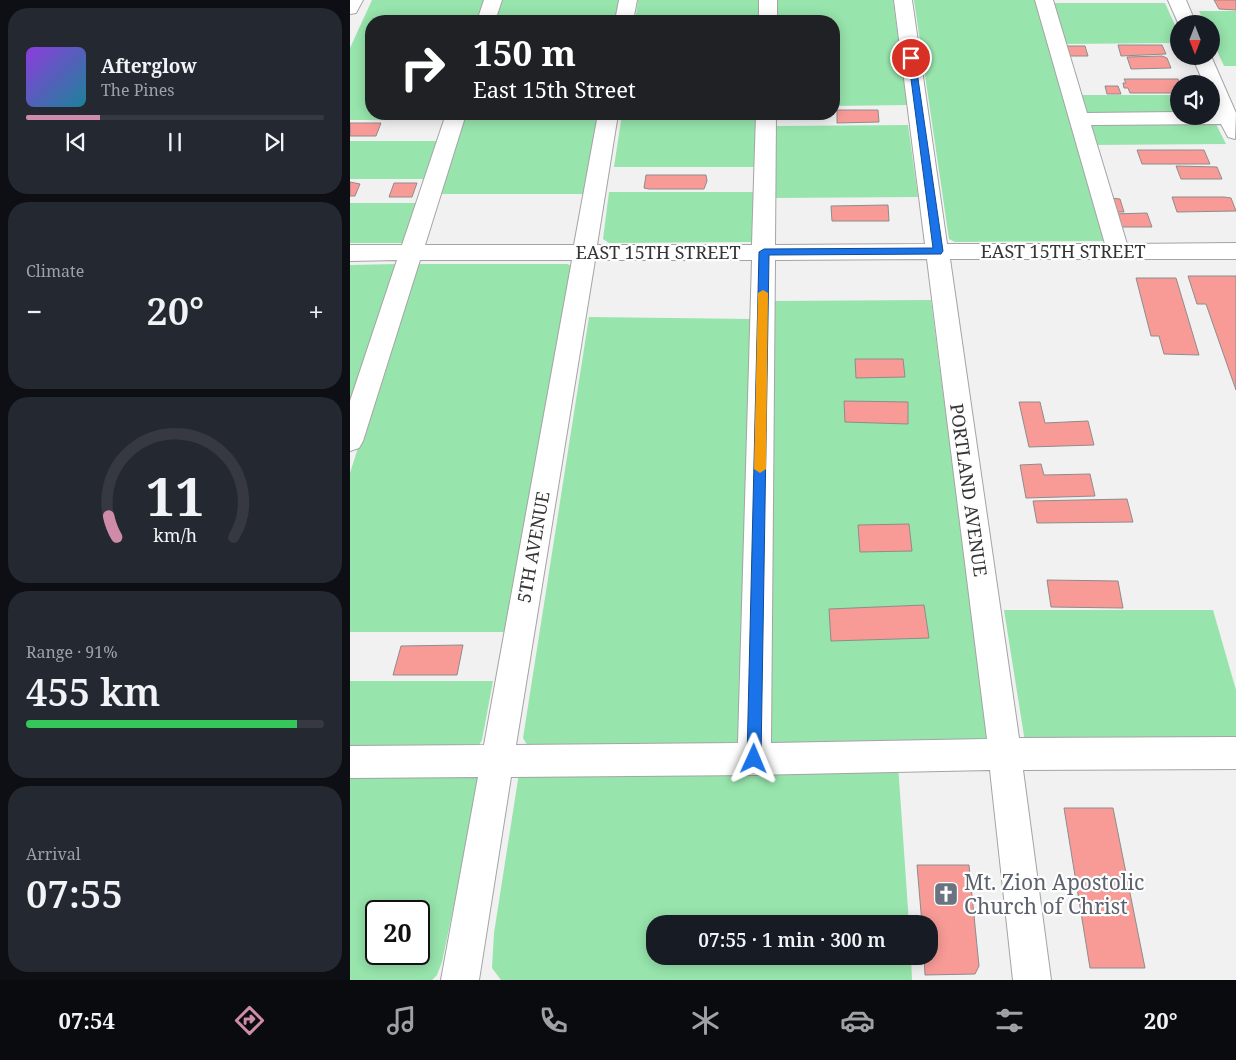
<!DOCTYPE html>
<meta charset="utf-8">
<style>
:root{--surface:#171b24;--page:#242831;--text:#f1f3f6;--muted:#9ea1a6;--line:#363941;--accent:#ce8ca9}
body{margin:0;font-family:"Noto Serif",serif;background:var(--page);color:var(--text);height:100vh;display:flex;flex-direction:column;font-size:19px;white-space:nowrap}
*{box-sizing:border-box;margin:0}
p{font-size:16px;color:var(--muted)}
.icon{flex:none;width:28px;height:28px;fill:none;stroke:currentColor;stroke-width:2;stroke-linecap:round;stroke-linejoin:round}
.map{position:relative;flex:1;overflow:hidden}
.details{display:flex;flex-direction:column;gap:8px;padding:8px;background:#0d0f14;width:350px}
.details>*{flex:none}
.hud{position:absolute;left:15px;top:15px;width:475px;height:105px;border-radius:20px;box-shadow:0 2px 12px #0003;background:#202124;color:#fff;overflow:hidden}
.needle{width:32px;rotate:180deg}
.fabs{position:absolute;left:820px;top:15px;display:grid;gap:10px}
.fabs a{display:grid;place-items:center;width:50px;height:50px;border-radius:50%;background:var(--surface);box-shadow:0 2px 12px #0003;font-size:25px}
.speed{position:absolute;left:15px;top:900px;display:flex;gap:10px;font-size:25px;font-weight:700;text-align:center}
.speed>*{display:grid;place-content:center;width:65px;height:65px;border-radius:50%;background:var(--surface);box-shadow:0 2px 12px #0003;line-height:1}
.speed .limit{border:2px solid #111;border-radius:8px;background:#fff;color:#111}
.pin{position:absolute;display:grid;place-items:center;width:42px;height:42px;color:#fff;margin:-21px;border:2px solid #fff;border-radius:50%;box-shadow:0 1px 5px #0007}
.me{position:absolute;width:55px;margin:-28px;rotate:1deg;stroke-linejoin:round;filter:drop-shadow(0 0 4px #0008)}
.turn{display:flex;align-items:center;gap:18px;height:105px;padding:0 25px;font-size:22px}
.turn .icon{width:65px;height:65px;stroke-width:2.5}
.turn b{display:block;font-size:35px;line-height:42px}
.big{font-size:38px;font-weight:600;line-height:1.1}
.details .card{flex:1;display:flex;flex-direction:column;justify-content:center;gap:8px;min-width:0;padding:0 18px;border-radius:20px;background:var(--page)}
.details .dial{align-items:center;gap:0}
.dial svg{height:130px;overflow:visible;fill:none;stroke:var(--line);stroke-width:7;stroke-linecap:round;text-anchor:middle}
.dial text{fill:var(--text);stroke:none}
.song{display:flex;align-items:center;gap:15px}
.cover{width:60px;height:60px;border-radius:8px;background:linear-gradient(135deg,hsl(270 70% 55%),hsl(190 70% 35%))}
.played{height:5px;border-radius:2px;background:linear-gradient(90deg,var(--accent) 25%,var(--line) 25%)}
.keys{display:flex;justify-content:space-around;direction:ltr}
.heat{display:flex;justify-content:space-between;align-items:center;font-size:28px;direction:ltr}
.charge{height:8px;border-radius:4px;background:linear-gradient(90deg,#34c759 91%,var(--line) 0)}
.trip{position:absolute;left:296px;top:915px;width:292px;height:50px;border-radius:20px;background:var(--surface);box-shadow:0 2px 12px #0003;font-weight:600;line-height:50px;text-align:center}
.menu{display:flex;height:80px;justify-content:space-around;align-items:center;background:#090b0e;color:var(--muted)}
.menu .icon{width:35px;height:35px}
.menu .active{color:var(--accent)}
.menu b{font-size:22px;color:var(--text)}
main{display:flex;flex:1;min-height:0}
.map>svg:first-child{display:block}
.green{fill:#97e4ac;fill-rule:evenodd}
.building{fill:#f89b97;stroke:#8e8c8c}
.lines{fill:none;stroke-linecap:round;stroke-linejoin:round}
.minor-casing{stroke:#a4a4a6;stroke-width:2}
.minor{fill:#fff;fill-rule:evenodd}
.route{fill:#1a73e8;stroke:#114b97}
.slow{fill:#f59e0b}
.labels{text-anchor:middle;dominant-baseline:central;stroke-width:4.5;stroke-linejoin:round;paint-order:stroke}
.street-label{font-size:18px;fill:#353536;stroke:#fefeff}
.near-worship-label{font-size:21px;fill:#5b616d;stroke:#fefeff;text-anchor:start}
</style>
<main>
<section class="details">
<div class="card">
<div class="song"><i class="cover"></i><div><b>Afterglow</b><p>The Pines</p></div></div>
<div class="played"></div>
<div class="keys"><svg class="icon" aria-label="previous" viewBox="0 0 24 24"><path d="M18 5L8 12l10 7zM5 5v14"/></svg><svg class="icon" aria-label="pause" viewBox="0 0 24 24"><path d="M8 5v14M16 5v14"/></svg><svg class="icon" aria-label="next" viewBox="0 0 24 24"><path d="M6 5l10 7-10 7zM19 5v14"/></svg></div>
</div>
<div class="card"><p>Climate</p>
<div class="heat"><a>−</a><b class="big">20°</b><a>+</a></div>
</div>
<div class="card dial"><svg viewBox="0 0 100 80">
<path d="M14 69A42 42 0 1 1 86 69"/>
<path d="M14 69A42 42 0 0 1 9 56" stroke="#ce8ca9"/>
<text x="50" y="56" font-size="32" font-weight="700">11</text>
<text x="50" y="72" font-size="11">km/h</text>
</svg></div>
<div class="card"><p>Range · 91%</p><b class="big">455 km</b><div class="charge"></div></div>
<div class="card"><p>Arrival</p><b class="big">07:55</b></div>
</section>
<div class="map">
<svg width="886" height="980" viewBox="0 0 886 980">
<rect width="100%" height="100%" fill="#f1f1f2"/>
<g class="green">
<path d="M22 0H136L129 21H21V114H98L96 120H0V48Z"/>
<path d="M148 0H269L266 21H141Z"/>
<path d="M288 0H411V21H285Z"/>
<path d="M422 0H543L557 105 484 106V21H422Z"/>
<path d="M564 0H685L757 241 605 242 599 239Z"/>
<path d="M698 3H815L829 34V43L709 44Z"/>
<path d="M849 11H886V66H874L861 38V24H855Z"/>
<path d="M726 95H829V116L732 115Z"/>
<path d="M111 114H249L234 194H86Z"/>
<path d="M272 114H410V167H264Z"/>
<path d="M733 121 865 122 876 144 739 145Z"/>
<path d="M558 125 568 197 422 198 423 126Z"/>
<path d="M0 141H89L77 179H0Z"/>
<path d="M259 192H406L403 242 259 243 253 239Z"/>
<path d="M0 203H69L56 243H0Z"/>
<path d="M48 264 0 421V265Z"/>
<path d="M66 264H217L222 266 155 632H0V473Z"/>
<path d="M581 300 638 740 422 749 416 733 419 301Z"/>
<path d="M239 317 403 319 395 745 179 748 173 738Z"/>
<path d="M654 610H863L886 690V745L676 742 674 736Z"/>
<path d="M0 681H143L132 740 129 745 0 752Z"/>
<path d="M548 764 559 924H305V956H561L562 980H151L142 968 144 933 169 773Z"/>
<path d="M0 772 129 774 130 780 92 962 87 975 82 980H0ZM26 911H69V954H26Z"/>
</g>
<g class="building">
<path d="M864 0H886V10L869 9Z"/>
<path d="M768 45H812L816 54 771 56Z"/>
<path d="M713 46H735L738 56H716Z"/>
<path d="M812 56 817 58 821 68 781 69 777 57Z"/>
<path d="M774 79H828L830 84 829 93H780L778 88H774L773 83H776Z"/>
<path d="M755 86H768L771 94H757Z"/>
<path d="M487 110H528L529 122 487 123Z"/>
<path d="M0 123H31L26 136H0Z"/>
<path d="M787 150H854L860 164H792Z"/>
<path d="M826 166 867 167 872 179H831Z"/>
<path d="M296 175H356L357 181 354 189H299L294 188Z"/>
<path d="M0 182 10 184 5 196H0Z"/>
<path d="M44 183H67L62 197H39Z"/>
<path d="M822 197H874L881 198 886 211 827 212Z"/>
<path d="M760 198 770 199 774 212H763Z"/>
<path d="M538 205 539 221H482L481 206Z"/>
<path d="M797 213 802 227H768L763 214Z"/>
<path d="M838 276H886V390L856 304H847Z"/>
<path d="M786 278H826L849 355 814 354 809 336H801Z"/>
<path d="M505 359H553L555 377 506 378Z"/>
<path d="M494 401 558 402V424L495 422Z"/>
<path d="M669 402H690L695 423 738 421 744 445 679 447Z"/>
<path d="M691 464 694 475 740 474 745 496 676 498 670 465Z"/>
<path d="M777 499 783 522 687 523 683 501Z"/>
<path d="M559 524 562 551 510 552 508 525Z"/>
<path d="M697 580 768 581 773 608 701 607Z"/>
<path d="M574 605 579 638 481 641 479 609Z"/>
<path d="M113 645 107 675H43L51 646Z"/>
<path d="M714 808H763L795 968H740Z"/>
<path d="M567 865H619L629 966 625 974 575 975 574 956H580V924H572Z"/>
</g>
<g class="lines">
<defs>
<g id="minor">
<path d="M0 0H13L6 13 0 14Z"/>
<path d="M134 0H152L145 21H127Z"/>
<path d="M269 0H287L283 21H265Z"/>
<rect x="409" y="0" width="18" height="21"/>
<path d="M544 0H562L597 244H755L685 0H703L737 113 829 112V116H861V112H866L861 102V84H854L842 56H861L886 113 885 139 878 137 871 124 741 125 777 244 886 243V259H600L669 738 886 737V769L673 770 701 980H663L640 770 404 775 161 777 129 980H91L128 777 0 778V746L134 745 222 260H70L13 441 9 448 0 451V401L47 260 0 261V245H52L96 114H116L75 245H224L248 114H268L247 245H402L406 114H426L425 245 575 244ZM577 259 637 739 421 743 425 260ZM245 260H402L388 743 166 745Z"/>
<path d="M818 0H836L846 24 829 25Z"/>
</g>
</defs>
<use href="#minor" class="minor-casing"/>
<use href="#minor" class="minor"/>
</g>
<path class="route" d="M558 56 565 58 593 251 591 254 419 255 411 759 409 764 404 766 399 764 397 759 409 252 414 249 583 248Z"/>
<path class="slow" d="M413 290 418 293 416 469 410 473 404 469 408 293Z"/>
<defs>
<symbol id="church-square" viewBox="-11 -11 22 22"><rect x="-9" y="-9" width="18" height="18" rx="4" fill="#6b7280" stroke="#fefeff"/><path d="M-1.2-6h2.4v3.5h3.3v2.4h-3.3V6h-2.4V-.1h-3.3v-2.4h3.3Z" fill="#fff"/></symbol>
</defs>
<g fill-rule="evenodd">
<use href="#church-square" x="582" y="880" width="28" height="28"/>
</g>
<g class="labels">
<g class="street-label">
<text x="713" y="251">EAST 15TH STREET</text>
<text x="308" y="252">EAST 15TH STREET</text>
<text transform="translate(619 490) rotate(82)">PORTLAND AVENUE</text>
<text transform="translate(183 547) rotate(-80)">5TH AVENUE</text>
</g>
<g class="near-worship-label">
<text x="614" y="882">Mt. Zion Apostolic<tspan x="614" dy="24">Church of Christ</tspan></text>
</g>
</g>
</svg>
<div class="fabs">
<a><svg class="needle" viewBox="-14 -14 28 28"><path d="M0-13l5 13h-10z" fill="#e53935"/><path d="M0 13l5-13h-10z" fill="#9ea1a6"/></svg></a>
<a><svg class="icon" aria-label="sound" viewBox="0 0 24 24"><path d="M4 9h4l5-4v14l-5-4H4zM17 9q2 3 0 6"/></svg></a>
</div>
<div class="speed"><div class="limit">20</div></div>
<div class="pin" style="left:561px;top:58px;background:#d93025"><svg class="icon" aria-label="arrive" viewBox="0 0 24 24"><path d="M6 21V4h12l-3 4 3 4H6"/></svg></div>
<svg class="me" style="left:404px;top:759px" viewBox="-20 -20 40 40"><path d="M0-17L14 15 0 8-14 15z" fill="#1a73e8" stroke="#fff" stroke-width="4"/></svg>
<div class="trip">07:55 · 1 min · 300 m</div>
<div class="hud">
<div class="turn"><svg class="icon" aria-label="right" viewBox="0 0 24 24"><path d="M7 20v-9h11M14 6l5 5-5 5"/></svg><div><b>150 m</b>East 15th Street</div></div>
</div>
</div>
</main>
<nav class="menu">
<b>07:54</b>
<svg class="icon active" aria-label="directions" viewBox="0 0 24 24"><path d="M12 3l9 9-9 9-9-9zM9 14v-3h6M13 9l2 2-2 2"/></svg>
<svg class="icon" aria-label="music" viewBox="0 0 24 24"><path d="M9 18V5l10-2v13"/><circle cx="6" cy="18" r="3"/><circle cx="16" cy="16" r="3"/></svg>
<svg class="icon" aria-label="phone" viewBox="0 0 24 24"><path d="M5 4h4l2 5-3 2q2 4 5 5l2-3 5 2v4C11 20 4 13 5 4z"/></svg>
<svg class="icon" aria-label="climate" viewBox="0 0 24 24"><path d="M12 3v18M4 7l16 10M4 17L20 7"/></svg>
<svg class="icon" aria-label="car" viewBox="0 0 24 24"><path d="M5 17H2v-5l4-1 3-4h7l3 4 3 1v5h-3M9 17h6M6 11h13"/><circle cx="7" cy="17" r="2"/><circle cx="17" cy="17" r="2"/></svg>
<svg class="icon" aria-label="filters" viewBox="0 0 24 24"><path d="M4 7h16M4 17h16"/><circle cx="9" cy="7" r="2"/><circle cx="15" cy="17" r="2"/></svg>
<b>20°</b>
</nav>
